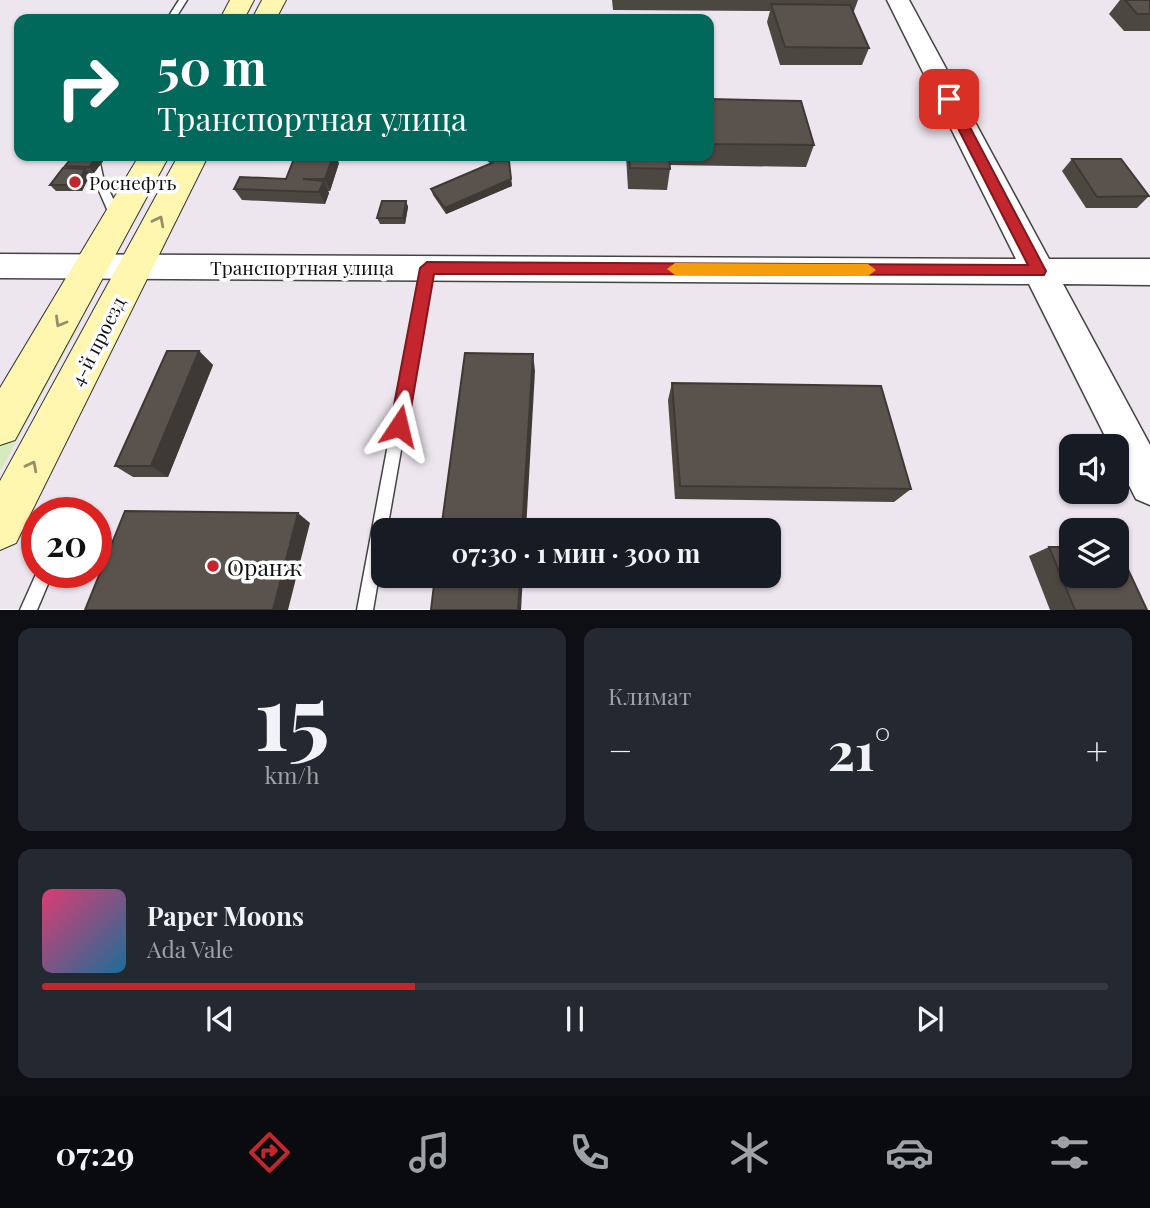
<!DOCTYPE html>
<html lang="ru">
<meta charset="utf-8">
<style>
:root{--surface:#171b24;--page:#242831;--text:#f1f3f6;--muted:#9ea1a6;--line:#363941;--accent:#c4262e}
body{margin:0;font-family:"Playfair Display",serif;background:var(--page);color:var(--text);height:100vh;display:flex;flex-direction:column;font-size:26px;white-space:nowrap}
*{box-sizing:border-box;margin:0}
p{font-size:23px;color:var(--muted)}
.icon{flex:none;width:38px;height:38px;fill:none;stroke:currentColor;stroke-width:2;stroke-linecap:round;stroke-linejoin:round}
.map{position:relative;height:610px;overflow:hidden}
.details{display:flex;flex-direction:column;gap:18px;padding:18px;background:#0d0f14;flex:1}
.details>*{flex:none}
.guide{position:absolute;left:14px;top:14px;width:700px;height:147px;border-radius:14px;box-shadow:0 2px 5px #0004;background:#00695c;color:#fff;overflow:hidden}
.controls{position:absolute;left:1059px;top:434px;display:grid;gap:14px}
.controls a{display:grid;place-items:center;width:70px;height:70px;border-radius:14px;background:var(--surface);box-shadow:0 2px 5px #0004;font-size:35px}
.speed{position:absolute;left:21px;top:497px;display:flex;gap:14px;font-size:35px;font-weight:700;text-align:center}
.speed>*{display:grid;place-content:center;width:91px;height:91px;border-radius:50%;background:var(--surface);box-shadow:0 2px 5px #0004;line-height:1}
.speed .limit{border:10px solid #d22;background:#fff;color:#111}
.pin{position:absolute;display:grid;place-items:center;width:60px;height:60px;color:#fff;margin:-30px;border-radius:14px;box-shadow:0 4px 10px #0006}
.me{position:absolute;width:77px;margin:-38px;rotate:10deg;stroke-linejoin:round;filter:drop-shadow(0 0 5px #0008)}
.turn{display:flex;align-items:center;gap:24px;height:147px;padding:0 28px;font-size:32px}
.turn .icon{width:91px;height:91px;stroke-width:2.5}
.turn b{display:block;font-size:49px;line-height:60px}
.big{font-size:52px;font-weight:700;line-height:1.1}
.details .widget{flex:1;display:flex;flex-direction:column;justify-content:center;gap:10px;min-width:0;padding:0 24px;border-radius:14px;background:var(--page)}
.details .dial{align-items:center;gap:0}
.dial b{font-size:91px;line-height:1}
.song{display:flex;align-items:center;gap:21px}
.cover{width:84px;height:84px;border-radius:10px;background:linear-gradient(135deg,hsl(340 70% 55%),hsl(200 70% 35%))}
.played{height:7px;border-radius:4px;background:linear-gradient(90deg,var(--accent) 35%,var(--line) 35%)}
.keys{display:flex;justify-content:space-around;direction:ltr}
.heat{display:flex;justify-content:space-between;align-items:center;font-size:38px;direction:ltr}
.details .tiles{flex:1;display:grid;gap:18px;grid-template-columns:1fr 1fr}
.widget:last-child{grid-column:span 2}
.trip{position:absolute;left:371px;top:518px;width:410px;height:70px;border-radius:14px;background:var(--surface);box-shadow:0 2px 5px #0004;font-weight:700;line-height:70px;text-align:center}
.tab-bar{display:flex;height:112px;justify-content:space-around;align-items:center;background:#090b0e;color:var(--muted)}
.tab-bar .icon{width:49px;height:49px}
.tab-bar .on{color:var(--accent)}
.tab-bar b{font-size:32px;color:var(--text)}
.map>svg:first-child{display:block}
.industrial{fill:#eee6ef;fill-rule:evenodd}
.green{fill:#d5ebbd}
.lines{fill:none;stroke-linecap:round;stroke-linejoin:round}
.service-casing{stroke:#444;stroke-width:3}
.tertiary-casing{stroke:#444;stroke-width:3}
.secondary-casing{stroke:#333;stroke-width:2}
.service{fill:#fff;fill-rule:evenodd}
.tertiary{fill:#fff;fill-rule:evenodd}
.secondary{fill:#fff6b0;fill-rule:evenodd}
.wall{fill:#4d4742}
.shaded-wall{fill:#3f3936}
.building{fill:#5a524d;stroke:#3f3936;stroke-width:2}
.oneway{stroke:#948f68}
.route{fill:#c4262e;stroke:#7f191e;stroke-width:2}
.slow{fill:#f59e0b}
.poi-dot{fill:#c4262e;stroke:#fff;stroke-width:2.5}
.labels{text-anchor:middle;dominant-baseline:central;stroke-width:7;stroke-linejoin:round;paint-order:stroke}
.poi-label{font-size:19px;fill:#111;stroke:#fff;text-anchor:start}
.street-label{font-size:19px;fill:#111;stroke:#fff}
.near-poi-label{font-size:23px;fill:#111;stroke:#fff;text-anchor:start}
</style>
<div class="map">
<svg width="1150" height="610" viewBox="0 0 1150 610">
<rect width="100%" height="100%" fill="#fffdf5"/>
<path class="industrial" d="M0 0H1150V609H0ZM19 19H709V156H19ZM1071 446H1116V492H1071ZM37 513H96V572H37ZM383 530H768V576H383ZM1071 530H1116V576H1071Z"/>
<path class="green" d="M61 325H80L0 471V433Z"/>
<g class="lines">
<defs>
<g id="service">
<path d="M179 0H187L175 19H167Z"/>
<path d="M95 156H105L100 163 103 177 123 220 121 223H113L93 177 90 162Z"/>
<path d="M427 263 433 268 387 530H383V552L373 610H357L421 268Z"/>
<path d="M37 572H53L37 610H20Z"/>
</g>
<path id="tertiary" d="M887 0H909L1049 259H1150V285L1063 284 1150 445V505L1136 499 1116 460V446H1110L1029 284 0 278V254L1016 259Z"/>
<g id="secondary">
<path d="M230 0H254L244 19H220Z"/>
<path d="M262 0H286L276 19H252Z"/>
<path d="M139 156H169L15 440 0 445V388Z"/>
<path d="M178 156H208L16 543 0 550V481Z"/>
</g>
</defs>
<use href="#service" class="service-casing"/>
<use href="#tertiary" class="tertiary-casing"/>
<use href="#secondary" class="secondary-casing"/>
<use href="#service" class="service"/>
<use href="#tertiary" class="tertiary"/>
<use href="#secondary" class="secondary"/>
</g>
<g class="wall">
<path d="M612 0H858L854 11H853L869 48 862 65H780L767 22 770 11 613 10Z"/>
<path d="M1120 0H1150V31H1124L1109 14Z"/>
<path d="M709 99 814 145 806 167 670 165V169L667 190 628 189 626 156H709Z"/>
<path d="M73 156H107L94 173H88L90 175 82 191H56L50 185 67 168 65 166Z"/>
<path d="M1072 159 1149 196 1137 208H1086L1062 171Z"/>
<path d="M489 161 511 179 512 186 446 214 433 195 431 189 490 164Z"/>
<path d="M339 163 330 191H328L329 193 325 204 242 200 234 189 286 179Z"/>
<path d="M406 201 408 207 405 224H380L377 218Z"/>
<path d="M199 351 213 365 168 477H133L115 466Z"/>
<path d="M672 383 911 489 894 502 675 499 668 400Z"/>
<path d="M1049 547 1147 610H1050L1029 556Z"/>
</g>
<g class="shaded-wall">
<path d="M97 156H107L94 173 89 167Z"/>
<path d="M333 156H336L339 163 330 191 325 179Z"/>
<path d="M85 169 90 175 82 191 77 185Z"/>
<path d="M511 179 512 186 446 214 445 208Z"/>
<path d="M324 181 329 193 325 204 319 192Z"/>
<path d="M406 201 408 207 405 224 403 218Z"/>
<path d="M199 351 213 365 168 477 151 466Z"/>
<path d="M533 354 535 371 526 530H522Z"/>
<path d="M298 513 310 523 288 610H273Z"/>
<path d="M520 576H523L521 610H518Z"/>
</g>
<g class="building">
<path d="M1125 0H1150V14H1137Z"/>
<path d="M771 4 850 5 869 48 785 47Z"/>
<path d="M709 99 801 101 814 145 709 144Z"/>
<path d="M73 156H97L89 167 65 166Z"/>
<path d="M295 156H333L325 179H303L324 181 319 192 234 189 240 177 286 179Z"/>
<path d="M629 156H669L670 169 630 168Z"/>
<path d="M1072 159H1121L1149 196 1097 197Z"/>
<path d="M489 161H509L511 179 445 208 431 189 492 163Z"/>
<path d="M63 168 85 169 77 185H50Z"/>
<path d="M382 201H406L403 218H377Z"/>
<path d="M167 351H199L151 466H115Z"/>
<path d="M465 353 533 354 522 530H441Z"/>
<path d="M672 383 881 386 911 489 680 486Z"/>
<path d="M125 511 298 513 273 610H85Z"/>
<path d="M1049 547H1071V576H1116V548H1118L1147 610H1075Z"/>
<path d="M435 576H520L518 610H431Z"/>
</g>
<defs><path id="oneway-chevron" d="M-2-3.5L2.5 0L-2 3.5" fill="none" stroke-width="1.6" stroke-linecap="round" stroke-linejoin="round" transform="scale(1.75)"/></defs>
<g class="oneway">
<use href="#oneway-chevron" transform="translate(159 221) rotate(-63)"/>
<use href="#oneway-chevron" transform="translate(60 322) rotate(120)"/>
<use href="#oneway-chevron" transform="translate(32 466) rotate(-63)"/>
</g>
<path class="route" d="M949 95 955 99 1046 271 1044 275 434 274 408 426 405 432 399 434 392 432 390 426 420 268 427 262 1028 265 943 99Z"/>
<path class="slow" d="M675 263 868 264 876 270 868 276 675 275 667 269Z"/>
<g class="poi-dot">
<circle cx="75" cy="182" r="7"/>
<circle cx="213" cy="566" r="7"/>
</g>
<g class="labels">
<g class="poi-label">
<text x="89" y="182">Роснефть</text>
</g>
<g class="street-label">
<text x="302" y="267">Транспортная улица</text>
<text transform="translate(97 341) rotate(-63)">4-й проезд</text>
</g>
<g class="near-poi-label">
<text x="227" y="566">Оранж</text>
</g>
</g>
</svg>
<div class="controls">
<a><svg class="icon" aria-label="sound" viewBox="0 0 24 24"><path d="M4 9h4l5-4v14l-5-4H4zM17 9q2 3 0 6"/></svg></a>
<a><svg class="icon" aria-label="layers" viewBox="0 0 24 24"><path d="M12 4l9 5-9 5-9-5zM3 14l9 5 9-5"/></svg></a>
</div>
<div class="speed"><div class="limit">20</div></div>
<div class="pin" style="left:949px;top:99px;background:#d93025"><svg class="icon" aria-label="arrive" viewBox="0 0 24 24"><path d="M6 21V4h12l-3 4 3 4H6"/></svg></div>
<svg class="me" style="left:399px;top:426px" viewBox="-20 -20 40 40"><path d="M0-17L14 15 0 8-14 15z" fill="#c4262e" stroke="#fff" stroke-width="4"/></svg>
<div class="trip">07:30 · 1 мин · 300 m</div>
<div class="guide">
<div class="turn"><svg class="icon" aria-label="right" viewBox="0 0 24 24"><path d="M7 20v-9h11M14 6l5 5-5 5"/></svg><div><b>50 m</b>Транспортная улица</div></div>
</div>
</div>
<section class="details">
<div class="tiles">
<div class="widget dial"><b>15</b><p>km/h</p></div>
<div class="widget"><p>Климат</p>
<div class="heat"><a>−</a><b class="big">21°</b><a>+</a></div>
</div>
<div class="widget">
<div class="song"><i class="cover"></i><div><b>Paper Moons</b><p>Ada Vale</p></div></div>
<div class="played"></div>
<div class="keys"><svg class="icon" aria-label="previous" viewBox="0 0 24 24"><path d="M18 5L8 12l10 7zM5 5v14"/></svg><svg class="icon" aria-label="pause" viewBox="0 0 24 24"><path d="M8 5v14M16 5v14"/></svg><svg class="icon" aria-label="next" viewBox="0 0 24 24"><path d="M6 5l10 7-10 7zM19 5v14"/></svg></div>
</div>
</div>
</section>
<nav class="tab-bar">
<b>07:29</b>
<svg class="icon on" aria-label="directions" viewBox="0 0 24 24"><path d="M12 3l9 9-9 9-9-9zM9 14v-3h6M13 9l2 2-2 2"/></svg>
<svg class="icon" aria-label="music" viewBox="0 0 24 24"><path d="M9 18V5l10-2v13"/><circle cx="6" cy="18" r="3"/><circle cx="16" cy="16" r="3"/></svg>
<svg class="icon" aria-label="phone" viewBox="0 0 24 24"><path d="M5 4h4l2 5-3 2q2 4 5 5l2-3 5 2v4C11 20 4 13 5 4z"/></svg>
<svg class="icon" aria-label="climate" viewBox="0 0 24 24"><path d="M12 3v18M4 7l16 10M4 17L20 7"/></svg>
<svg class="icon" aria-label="car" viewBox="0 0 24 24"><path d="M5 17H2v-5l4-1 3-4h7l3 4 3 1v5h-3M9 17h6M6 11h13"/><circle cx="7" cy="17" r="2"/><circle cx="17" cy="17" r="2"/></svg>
<svg class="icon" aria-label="filters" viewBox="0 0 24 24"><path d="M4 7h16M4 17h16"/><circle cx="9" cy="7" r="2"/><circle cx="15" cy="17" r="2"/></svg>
</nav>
